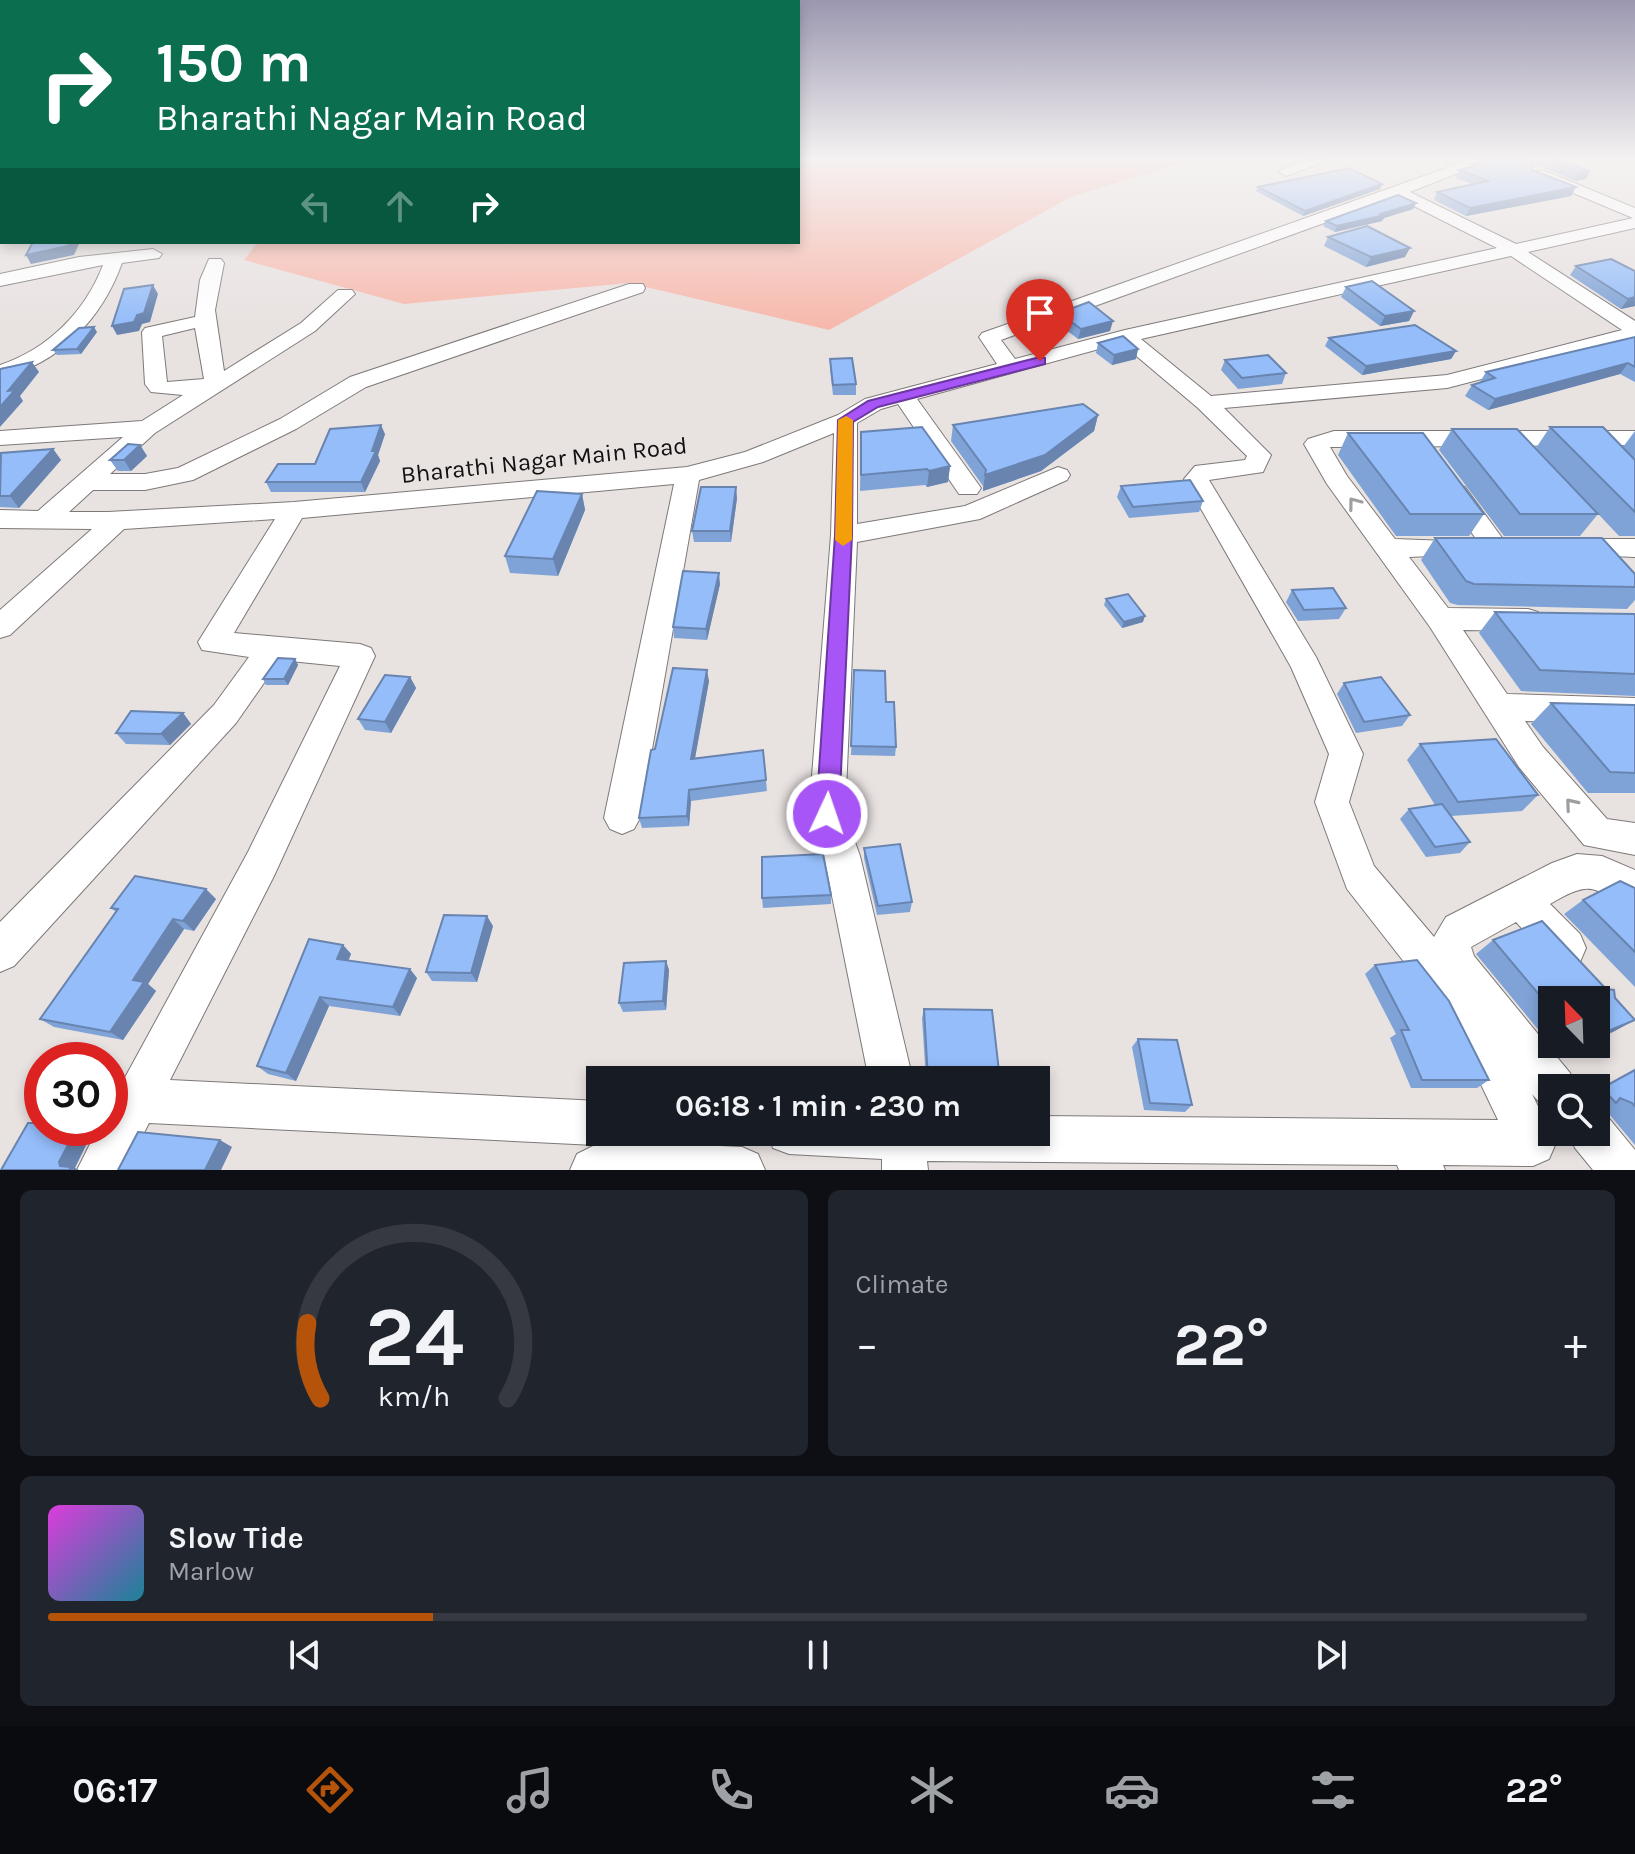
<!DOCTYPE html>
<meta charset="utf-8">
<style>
:root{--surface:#171b24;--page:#20242c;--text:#f1f3f6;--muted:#9ea1a6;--line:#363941;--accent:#b45309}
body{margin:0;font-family:Karla,sans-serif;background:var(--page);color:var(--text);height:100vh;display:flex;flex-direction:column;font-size:30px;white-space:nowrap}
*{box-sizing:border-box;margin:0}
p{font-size:26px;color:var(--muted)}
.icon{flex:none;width:44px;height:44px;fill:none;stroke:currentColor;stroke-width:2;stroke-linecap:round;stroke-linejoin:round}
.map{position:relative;height:1170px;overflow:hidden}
.side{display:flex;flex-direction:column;gap:20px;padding:20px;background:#0d0f14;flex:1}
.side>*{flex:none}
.guide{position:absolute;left:0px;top:0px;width:800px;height:244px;box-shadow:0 4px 12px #0003;background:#0b6e4f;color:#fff;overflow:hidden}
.needle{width:52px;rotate:337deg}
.buttons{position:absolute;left:1538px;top:986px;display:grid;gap:16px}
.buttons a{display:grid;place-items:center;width:72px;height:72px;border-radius:0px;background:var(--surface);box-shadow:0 4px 12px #0003;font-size:40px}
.speed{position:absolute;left:24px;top:1042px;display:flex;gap:16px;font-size:40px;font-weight:700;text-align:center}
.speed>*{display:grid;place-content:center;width:104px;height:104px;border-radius:50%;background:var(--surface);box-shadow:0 4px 12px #0003;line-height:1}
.speed .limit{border:12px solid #d22;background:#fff;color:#111}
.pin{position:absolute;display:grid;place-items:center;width:68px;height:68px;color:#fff;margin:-82px -34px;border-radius:50% 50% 50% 0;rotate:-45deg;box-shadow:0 0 8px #0007}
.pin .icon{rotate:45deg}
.me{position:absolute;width:88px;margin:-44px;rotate:3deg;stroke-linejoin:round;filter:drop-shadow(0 0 6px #0008)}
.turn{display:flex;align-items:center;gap:28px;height:168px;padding:0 24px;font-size:36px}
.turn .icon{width:104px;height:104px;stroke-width:2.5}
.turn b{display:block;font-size:56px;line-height:68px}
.lanes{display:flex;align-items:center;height:76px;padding:0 24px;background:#0003;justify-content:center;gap:40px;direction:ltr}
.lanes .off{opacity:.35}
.big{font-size:60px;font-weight:700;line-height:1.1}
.side .card{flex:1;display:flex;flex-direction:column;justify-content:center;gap:12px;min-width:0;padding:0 28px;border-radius:12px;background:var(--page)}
.side .dial{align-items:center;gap:0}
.dial svg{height:208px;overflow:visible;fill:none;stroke:var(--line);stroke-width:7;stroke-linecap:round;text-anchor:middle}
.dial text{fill:var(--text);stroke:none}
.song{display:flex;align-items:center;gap:24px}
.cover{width:96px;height:96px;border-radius:12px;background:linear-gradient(135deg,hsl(300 70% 55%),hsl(190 70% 35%))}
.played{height:8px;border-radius:4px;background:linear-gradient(90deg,var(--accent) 25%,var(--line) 25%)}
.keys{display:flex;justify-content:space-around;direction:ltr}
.heat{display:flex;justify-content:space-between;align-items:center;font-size:44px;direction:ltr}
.side .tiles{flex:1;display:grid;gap:20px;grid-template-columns:1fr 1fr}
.card:last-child{grid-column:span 2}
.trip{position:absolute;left:586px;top:1066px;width:464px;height:80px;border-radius:0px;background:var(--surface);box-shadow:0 4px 12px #0003;font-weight:700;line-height:80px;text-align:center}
.dock{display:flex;height:128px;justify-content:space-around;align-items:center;background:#090b0e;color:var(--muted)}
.dock .icon{width:56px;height:56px}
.dock .current{color:var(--accent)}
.dock b{font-size:36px;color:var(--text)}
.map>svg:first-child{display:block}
.green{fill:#f7b9ad}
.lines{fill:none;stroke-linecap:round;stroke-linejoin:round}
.minor-casing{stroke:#7e7978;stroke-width:2}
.minor{fill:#fff;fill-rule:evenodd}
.wall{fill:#7fa3d7}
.shaded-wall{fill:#6884af}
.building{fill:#94bdfa;stroke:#6884af;stroke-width:2}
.oneway{stroke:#a09f9f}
.route{fill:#a855f7;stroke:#6d37a1;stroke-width:2}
.slow{fill:#f59e0b}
.labels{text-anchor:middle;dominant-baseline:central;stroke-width:6;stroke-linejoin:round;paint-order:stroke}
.street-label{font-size:24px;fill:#121010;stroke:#e8e2e1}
</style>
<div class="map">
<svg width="1635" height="1170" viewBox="0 0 1635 1170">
<rect width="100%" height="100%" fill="#e8e2e1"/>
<path class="green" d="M798 160H1193L1073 196 829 330 629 283 404 304 244 260 258 242H798Z"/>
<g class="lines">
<defs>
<g id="minor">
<rect x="0" y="160" width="2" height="8"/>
<path d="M1305 160H1329L1286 176 1278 171Z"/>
<path d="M1469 160H1491L1410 192 1516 244 1633 218 1535 177V171H1545L1635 208V228L1528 252 1635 321V339L1447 388 1224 408 1271 455 1263 472 1209 480 1316 657 1363 754 1349 802 1374 866 1434 937 1446 917 1552 863 1577 854 1602 856 1635 870V909C1592 892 1597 876 1550 904L1580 934 1586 948 1580 962 1566 967 1552 962 1516 922 1471 947 1474 956 1570 1073 1577 1088H1552V1109L1540 1103 1532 1094 1556 1143 1549 1159 1533 1166 1443 1165 1445 1170H1399L1397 1165 927 1161 928 1170H882V1159L789 1154 773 1148 767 1132H1036V1116L1498 1120 1451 1022 1347 889 1315 802 1329 754 1291 667 1184 479 1195 466 1245 460 1247 456 1198 408 1121 343 917 399 981 488 977 494H959L898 404 881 409 857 423V524L965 506 1058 467 1067 470 1070 475 1067 480 980 519 857 542 845 814 860 856 913 1080H869L824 856 809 814 831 535 834 433 763 462 699 480 640 818 634 829 622 834 610 829 604 818 674 484 302 518 234 633 360 644 371 648 375 656 274 876 170 1080 600 1101V1132H619L616 1139 610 1141 742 1147 758 1154 765 1170H570L577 1154 595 1145 149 1123 125 1170H77L98 1128H110V1105L248 852 340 666 280 660 236 723 14 966 0 972V922L214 705 249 657 202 650 198 642 275 519 124 529 10 635 0 638V610L92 529 0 528V510L38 511 123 437 0 445V431L142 421 183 395 151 392 145 384 142 332 145 328 195 317 200 280 209 259H221L224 263 215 310 224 371 301 323 338 290H352L355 294 315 331 155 433 110 474H145L178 468 280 419 350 377 629 284H643L645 288 643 292 366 387 296 429 193 480 145 490H93L69 512H108L294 502 687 467 745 452 838 415 865 399 997 364 979 337 982 333ZM1396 197 1497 248 1125 330 1015 359 1001 340ZM1511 256 1622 330 1447 375 1211 396 1141 339ZM195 328 204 379 167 382 162 336Z"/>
<path d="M153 249 162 254 159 258 122 263C102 319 59 364 0 378V365C48 349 85 312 103 265L0 286V274L79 257Z"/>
<path d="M1334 431H1635V445L1330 447 1347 476 1395 539 1475 542 1479 548 1475 554 1409 557 1448 608 1528 609 1538 612 1543 620 1538 628 1528 631 1463 630 1507 694 1635 698V724L1525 721 1543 747 1607 819 1635 823V855L1584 845 1519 767 1430 627 1327 484 1304 444 1308 439Z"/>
<path d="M1456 485 1465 487 1505 542 1509 548 1505 554 1496 557 1487 554 1443 493 1447 487Z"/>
<path d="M1572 539H1635V557L1563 554 1559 548 1563 542Z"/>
<path d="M1596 1112 1607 1116 1635 1150V1170H1593L1575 1148 1569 1132H1596Z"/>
</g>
</defs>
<use href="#minor" class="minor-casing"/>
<use href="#minor" class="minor"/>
</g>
<g class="wall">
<path d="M1439 160H1460L1449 164Z"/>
<path d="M1482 160H1560L1590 171 1586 179 1575 181 1540 166H1531L1532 170 1576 187 1571 196 1466 216 1434 200 1437 192 1472 184 1456 178 1459 170 1472 167 1473 164Z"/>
<path d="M1382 184 1380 189 1303 216 1256 191 1258 187Z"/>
<path d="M1416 203 1413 209 1384 218 1382 221 1335 232 1323 226 1326 221Z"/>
<path d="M1328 237 1405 257 1366 267 1324 246Z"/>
<path d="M1576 266 1635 271V306L1621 309 1570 275Z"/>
<path d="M1346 287 1414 311 1409 321 1380 326 1341 297Z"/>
<path d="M1059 313 1110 331 1078 339 1057 323Z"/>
<path d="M97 332 81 354 57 355 53 350Z"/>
<path d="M1635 337V382L1620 374 1488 410 1465 396 1472 385 1480 382 1486 372Z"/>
<path d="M1329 338 1456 351 1451 359 1362 375 1325 346Z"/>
<path d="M1098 343 1138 349 1136 359 1112 365 1096 353Z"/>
<path d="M830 359 856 384V395H833L830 369Z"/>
<path d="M1225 360 1286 373 1282 384 1238 389 1221 370Z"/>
<path d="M1098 415 1094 431 1041 471 983 491V486L951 441 953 425Z"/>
<path d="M1550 427 1623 447 1635 431V536H1619L1536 448Z"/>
<path d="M1452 429 1598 514 1580 536H1504L1439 450Z"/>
<path d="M861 432 950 466 948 482 927 487 925 485 860 491Z"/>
<path d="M1348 433 1484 514 1469 536H1396L1338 455Z"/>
<path d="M385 434 378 455 380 461 365 492H271L266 482 315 464Z"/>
<path d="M140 445 147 456 131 471H118L110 460Z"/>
<path d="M53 449 61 460 19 508 0 507V455Z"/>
<path d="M1121 486 1203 501 1199 512 1129 518 1117 497Z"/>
<path d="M582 494 585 510 558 576 510 573 505 556Z"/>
<path d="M737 498 731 542H694L692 531Z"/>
<path d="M1435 538 1635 574V600L1627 609 1458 605 1450 603 1421 560Z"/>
<path d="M720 584 707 640 674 638 673 627Z"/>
<path d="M1292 590 1346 608 1339 619 1298 621 1286 602Z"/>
<path d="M1106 599 1143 622 1122 628 1104 605Z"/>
<path d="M1495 612 1635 614V696L1521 691 1479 633Z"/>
<path d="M295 659 298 665 288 685H266L263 679Z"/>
<path d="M854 670 886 702 896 747 895 756 851 755Z"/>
<path d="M410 677 416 688 391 733 365 730 358 719Z"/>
<path d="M709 681 695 758 763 750 767 791 691 801 689 826 642 828 639 818 655 749Z"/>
<path d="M1344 683 1410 715 1402 726 1356 733 1337 694Z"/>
<path d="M1551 703 1635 705V793H1588L1531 724Z"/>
<path d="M183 713 191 724 170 745 126 744 116 733Z"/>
<path d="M1420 744 1538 795 1522 811 1451 816 1470 842 1460 853 1426 857 1400 819 1409 809 1435 805 1407 760Z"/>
<path d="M864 848 912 902 910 912 877 915 864 858Z"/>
<path d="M1635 888V987L1564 914 1583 900Z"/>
<path d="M831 895V904L763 908 762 898Z"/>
<path d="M216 899 194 931 184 929 148 984 156 991 123 1040 54 1027 40 1019 116 912 111 908Z"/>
<path d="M493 926 477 982 432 981 426 972Z"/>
<path d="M1493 940 1613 1032 1552 1000V1044H1585L1559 1055 1476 954Z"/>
<path d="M343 945 351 954 348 961 417 978 400 1016 329 1006 296 1081 268 1074 257 1066Z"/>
<path d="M666 961 669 970 666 1010 623 1012 619 1003Z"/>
<path d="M1375 965 1489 1080 1477 1088H1411L1390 1038 1396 1034 1365 974Z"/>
<path d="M924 1009 1000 1080H926L922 1018Z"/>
<path d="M1138 1039 1192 1105 1185 1112 1144 1110 1132 1047Z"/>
<path d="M1635 1069V1145L1609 1114 1600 1111 1596 1113V1091Z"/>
</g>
<g class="shaded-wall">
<path d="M1590 171 1586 179 1575 181 1580 172Z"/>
<path d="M1382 184 1380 189 1303 216 1305 211Z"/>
<path d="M1576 187 1571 196 1466 216 1470 208Z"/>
<path d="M1416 203 1413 209 1384 218 1382 221 1335 232 1337 226Z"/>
<path d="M2 219V233L0 235V220Z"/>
<path d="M70 242H80L74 255 31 264 26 255Z"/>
<path d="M1410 248 1405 257 1366 267 1371 257Z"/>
<path d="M153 285 158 294 150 322 142 324 139 331 117 335 112 326 137 315Z"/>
<path d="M1635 297V306L1621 309 1628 299Z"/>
<path d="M1414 311 1409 321 1380 326 1385 316Z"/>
<path d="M1113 321 1110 331 1078 339 1081 329Z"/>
<path d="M94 327 97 332 81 354 77 349Z"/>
<path d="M1138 349 1136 359 1112 365 1114 355Z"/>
<path d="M1456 351 1451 359 1362 375 1366 366Z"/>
<path d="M32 362 39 372 20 396 23 401 0 427V407L8 391Z"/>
<path d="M1628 363 1620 374 1488 410 1495 399Z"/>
<path d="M1098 415 1094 431 1041 471 983 491 985 475Z"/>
<path d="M381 425 385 434 378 455 380 461 365 492 361 482Z"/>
<path d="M140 445 147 456 131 471 124 460Z"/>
<path d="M53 449 61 460 19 508 10 496Z"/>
<path d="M950 466 948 482 927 487 929 471Z"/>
<path d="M736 487 737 498 731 542 730 531Z"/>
<path d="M582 494 585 510 558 576 553 559Z"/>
<path d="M719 573 720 584 707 640 706 629Z"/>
<path d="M1145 616 1143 622 1122 628 1124 622Z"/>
<path d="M295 659 298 665 288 685 284 679Z"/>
<path d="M707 670 709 681 693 769 691 759Z"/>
<path d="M410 677 416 688 391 733 385 722Z"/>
<path d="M183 713 191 724 170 745 161 734Z"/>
<path d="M689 790 691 801 689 826 687 816Z"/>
<path d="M206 889 216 899 194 931 183 921Z"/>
<path d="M487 916 493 926 477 982 471 973Z"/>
<path d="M173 919 184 929 148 984 156 991 123 1040 110 1032 133 980Z"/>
<path d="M343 945 351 954 345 968 337 959Z"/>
<path d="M666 961 669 970 666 1010 663 1001Z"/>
<path d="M410 969 417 978 400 1016 393 1007Z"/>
<path d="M320 997 329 1006 296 1081 286 1073Z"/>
<path d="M1635 1020 1613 1032 1596 1039V1036Z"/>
<path d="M1577 1044H1585L1559 1055Z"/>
<path d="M77 1128H86L93 1131 75 1168 79 1170H69L60 1166 59 1162Z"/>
<path d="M220 1140 232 1147 221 1170H205Z"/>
</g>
<g class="building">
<path d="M1482 160H1531L1532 170 1576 187 1470 208 1437 192 1488 181 1459 170 1478 165 1473 164Z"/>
<path d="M1549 160H1560L1590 171 1580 172Z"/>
<path d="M1349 168 1382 184 1305 211 1258 187Z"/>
<path d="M0 194H2V219L0 220Z"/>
<path d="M1398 195 1416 203 1381 214 1385 215 1337 226 1326 221Z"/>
<path d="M1367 226 1410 248 1371 257 1328 237Z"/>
<path d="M33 242H70L68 246 26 255Z"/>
<path d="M1611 259 1635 271V297L1628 299 1576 266Z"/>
<path d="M1372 281 1414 311 1385 316 1346 287Z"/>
<path d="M153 285 144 313 137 315 134 322 112 326 124 289Z"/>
<path d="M1089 302 1113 321 1081 329 1059 313Z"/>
<path d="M1415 325 1456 351 1366 366 1329 338Z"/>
<path d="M94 327 77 349 53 350 79 328Z"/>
<path d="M1123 336 1138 349 1114 355 1098 343Z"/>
<path d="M1635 337V367L1628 363 1495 399 1472 385 1495 378 1486 372Z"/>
<path d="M1268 355 1286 373 1242 378 1225 360Z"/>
<path d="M852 358 856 384 833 385 830 359Z"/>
<path d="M32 362 8 391 15 390 0 407V369Z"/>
<path d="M1083 404 1098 415 1045 455 985 475 986 470 953 425Z"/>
<path d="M381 425 372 451H376L361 482H266L278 464H315L330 429Z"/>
<path d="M922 427 950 466 929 471 927 469 861 475V432Z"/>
<path d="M1550 427H1603L1635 460V512Z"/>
<path d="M1452 429H1517L1598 514H1520Z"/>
<path d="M1348 433H1423L1484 514H1410Z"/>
<path d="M128 444 140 445 124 460H110Z"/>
<path d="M53 449 10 496H0L1 453Z"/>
<path d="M1190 480 1203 501 1133 507 1121 486Z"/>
<path d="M701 487H736L730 531H692Z"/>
<path d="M537 491 582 494 553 559 505 556Z"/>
<path d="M1435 538H1602L1635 574V587L1474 584 1466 581Z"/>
<path d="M683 571 719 573 706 629 673 627Z"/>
<path d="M1333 588 1346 608 1304 610 1292 590Z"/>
<path d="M1128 594 1145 616 1124 622 1106 599Z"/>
<path d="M1495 612 1635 614V674L1540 670Z"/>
<path d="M278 658 295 659 284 679H263Z"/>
<path d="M673 668 707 670 691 759 763 750 766 780 689 790 687 816 639 818 651 750 655 749Z"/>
<path d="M854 670 885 671 886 702H894L896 747 851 746Z"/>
<path d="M385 675 410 677 385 722 358 719Z"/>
<path d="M1381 677 1410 715 1364 722 1344 683Z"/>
<path d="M1551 703 1635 705V773L1610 772Z"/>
<path d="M131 711 183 713 161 734 116 733Z"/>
<path d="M1496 739 1538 795 1458 802 1420 744Z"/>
<path d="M1442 804 1470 842 1435 847 1409 809Z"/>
<path d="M900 844 912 902 878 906 864 848Z"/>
<path d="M823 854 831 895 762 898V857Z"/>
<path d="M135 876 206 889 183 921 173 919 133 980 144 982 110 1032 40 1019 118 909 111 908Z"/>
<path d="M1620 881 1635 888V952L1583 900Z"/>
<path d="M444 915 487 916 471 973 426 972Z"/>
<path d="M1542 921 1606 989 1614 990 1615 998 1635 1020 1596 1036V1000H1552V1010L1493 940Z"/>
<path d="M309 939 343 945 337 959 410 969 393 1007 320 997 286 1073 257 1066Z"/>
<path d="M1417 960 1449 1001 1489 1080H1422L1401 1030H1409L1375 965Z"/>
<path d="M666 961 663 1001 619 1003 624 963Z"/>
<path d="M924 1009 992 1010 1000 1080H928Z"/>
<path d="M1138 1039 1177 1040 1192 1105 1150 1103Z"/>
<path d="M1635 1070V1106L1632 1103 1620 1098 1616 1103 1602 1088Z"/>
<path d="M28 1123H42V1128H77L59 1162 60 1166 71 1167 69 1170H1Z"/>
<path d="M138 1132 220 1140 205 1170H118Z"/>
</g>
<defs><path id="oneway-chevron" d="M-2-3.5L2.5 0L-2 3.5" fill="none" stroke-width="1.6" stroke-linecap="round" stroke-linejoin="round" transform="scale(2)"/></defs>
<g class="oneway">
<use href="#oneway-chevron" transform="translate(1354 503) rotate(-127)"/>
<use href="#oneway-chevron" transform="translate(1571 804) rotate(-130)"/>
</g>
<linearGradient id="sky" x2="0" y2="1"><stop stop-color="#9b97b0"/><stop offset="0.49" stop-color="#f5f2f2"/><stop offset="1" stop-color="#f5f2f2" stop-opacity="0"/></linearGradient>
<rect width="1635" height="324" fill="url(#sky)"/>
<path class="route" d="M1040 357 1045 358V364L878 407 853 422 852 535 839 814 835 822 827 825 819 822 816 814 835 535 838 420 868 401Z"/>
<path class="slow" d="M846 416 853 420 852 540 843 546 835 540 838 420Z"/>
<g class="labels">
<g class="street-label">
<text transform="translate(544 460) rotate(-6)">Bharathi Nagar Main Road</text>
</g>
</g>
</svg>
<div class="buttons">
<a><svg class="needle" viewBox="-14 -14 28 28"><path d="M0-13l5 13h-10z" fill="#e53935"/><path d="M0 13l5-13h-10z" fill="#9ea1a6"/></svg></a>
<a><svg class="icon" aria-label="search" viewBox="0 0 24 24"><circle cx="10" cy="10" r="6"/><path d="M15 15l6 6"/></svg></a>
</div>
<div class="speed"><div class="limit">30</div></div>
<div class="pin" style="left:1040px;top:361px;background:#d93025"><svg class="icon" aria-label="arrive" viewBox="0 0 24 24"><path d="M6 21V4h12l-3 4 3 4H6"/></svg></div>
<svg class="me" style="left:827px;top:814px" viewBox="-20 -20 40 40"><circle r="17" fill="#a855f7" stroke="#fff" stroke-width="3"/><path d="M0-11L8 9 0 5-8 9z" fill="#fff"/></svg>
<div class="trip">06:18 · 1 min · 230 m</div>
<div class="guide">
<div class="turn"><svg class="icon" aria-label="right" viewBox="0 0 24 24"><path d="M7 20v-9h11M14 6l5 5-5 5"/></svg><div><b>150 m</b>Bharathi Nagar Main Road</div></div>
<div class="lanes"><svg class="icon off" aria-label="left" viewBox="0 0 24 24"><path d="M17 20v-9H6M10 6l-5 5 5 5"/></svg><svg class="icon off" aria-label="ahead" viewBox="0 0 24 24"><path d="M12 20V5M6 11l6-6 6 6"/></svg><svg class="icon" aria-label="right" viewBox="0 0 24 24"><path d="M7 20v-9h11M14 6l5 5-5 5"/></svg></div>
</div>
</div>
<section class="side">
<div class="tiles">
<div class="card dial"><svg viewBox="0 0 100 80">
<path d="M14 69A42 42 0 1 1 86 69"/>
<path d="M14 69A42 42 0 0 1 9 40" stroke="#b45309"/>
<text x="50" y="56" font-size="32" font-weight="700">24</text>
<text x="50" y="72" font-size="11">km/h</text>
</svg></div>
<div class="card"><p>Climate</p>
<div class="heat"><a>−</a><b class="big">22°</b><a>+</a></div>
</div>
<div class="card">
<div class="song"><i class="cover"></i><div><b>Slow Tide</b><p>Marlow</p></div></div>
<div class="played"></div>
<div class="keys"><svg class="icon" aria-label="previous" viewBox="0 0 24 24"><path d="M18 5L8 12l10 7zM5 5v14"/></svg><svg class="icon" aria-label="pause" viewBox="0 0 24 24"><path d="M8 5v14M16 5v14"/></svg><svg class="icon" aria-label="next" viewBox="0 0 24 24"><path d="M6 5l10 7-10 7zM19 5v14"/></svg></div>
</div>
</div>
</section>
<nav class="dock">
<b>06:17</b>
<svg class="icon current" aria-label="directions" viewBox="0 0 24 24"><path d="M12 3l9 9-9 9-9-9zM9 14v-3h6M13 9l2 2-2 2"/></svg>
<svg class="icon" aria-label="music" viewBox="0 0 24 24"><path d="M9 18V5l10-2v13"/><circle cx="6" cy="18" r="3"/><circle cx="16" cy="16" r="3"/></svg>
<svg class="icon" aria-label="phone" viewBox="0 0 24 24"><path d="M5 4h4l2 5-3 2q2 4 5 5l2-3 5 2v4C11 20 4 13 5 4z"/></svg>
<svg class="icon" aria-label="climate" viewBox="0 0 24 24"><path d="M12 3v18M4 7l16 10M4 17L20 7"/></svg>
<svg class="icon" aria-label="car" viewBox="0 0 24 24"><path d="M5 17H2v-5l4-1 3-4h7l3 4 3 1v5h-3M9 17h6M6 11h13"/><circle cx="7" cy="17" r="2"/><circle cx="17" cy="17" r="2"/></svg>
<svg class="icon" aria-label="filters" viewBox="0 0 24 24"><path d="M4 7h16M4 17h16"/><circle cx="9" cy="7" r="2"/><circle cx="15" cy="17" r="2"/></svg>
<b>22°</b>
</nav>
